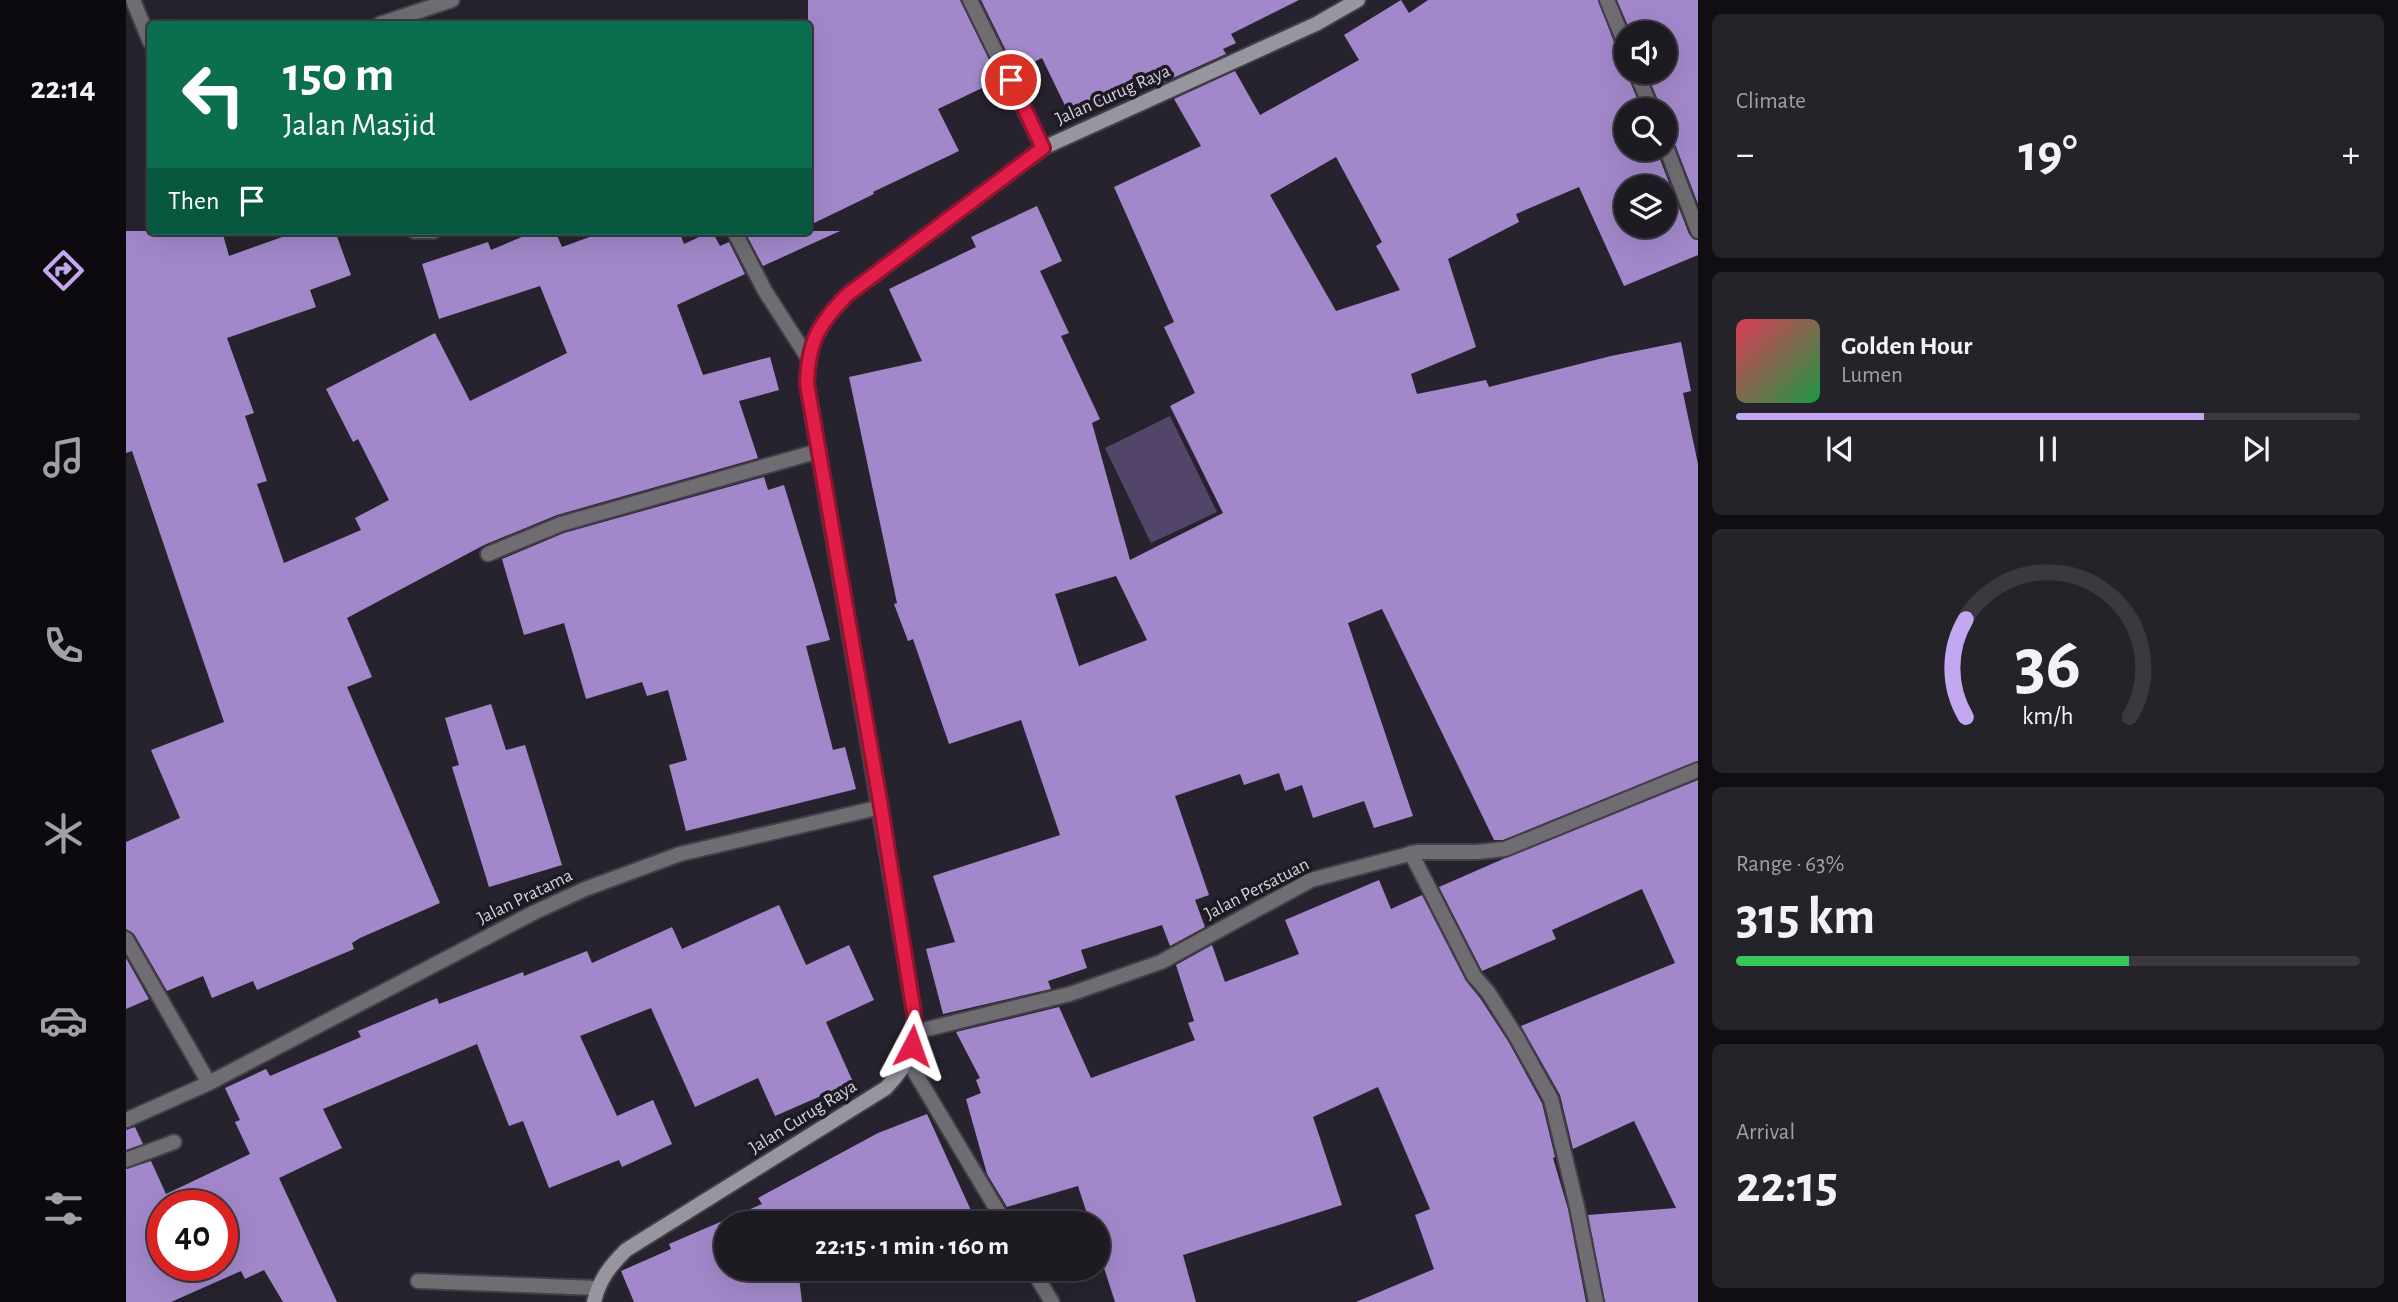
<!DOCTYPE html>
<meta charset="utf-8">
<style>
:root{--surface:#1d1a22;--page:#25232a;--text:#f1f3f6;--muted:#a0a1a5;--line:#3b3840;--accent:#c4a7f1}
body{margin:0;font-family:"Alegreya Sans",sans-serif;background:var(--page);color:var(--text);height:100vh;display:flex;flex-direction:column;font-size:26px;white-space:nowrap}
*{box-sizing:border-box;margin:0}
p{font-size:23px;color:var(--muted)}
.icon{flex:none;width:38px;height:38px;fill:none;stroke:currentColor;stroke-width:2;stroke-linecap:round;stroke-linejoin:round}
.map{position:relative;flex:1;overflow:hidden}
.side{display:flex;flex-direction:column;gap:14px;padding:14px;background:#100e13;width:700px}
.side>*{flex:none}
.guide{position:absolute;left:21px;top:21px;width:665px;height:214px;border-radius:7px;box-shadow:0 7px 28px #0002,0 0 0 2px var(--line);background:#0b6e4f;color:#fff;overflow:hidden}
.fabs{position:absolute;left:1488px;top:21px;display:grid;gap:14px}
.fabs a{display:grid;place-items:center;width:63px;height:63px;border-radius:50%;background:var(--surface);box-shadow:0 7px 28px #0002,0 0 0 2px var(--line);font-size:35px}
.speed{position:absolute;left:21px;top:1190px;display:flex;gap:14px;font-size:35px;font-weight:700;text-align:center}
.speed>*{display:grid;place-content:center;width:91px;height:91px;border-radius:50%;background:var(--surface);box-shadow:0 7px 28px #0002,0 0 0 2px var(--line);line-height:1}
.speed .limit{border:10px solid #d22;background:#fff;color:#111}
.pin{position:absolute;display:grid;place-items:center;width:60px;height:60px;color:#fff;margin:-30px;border:4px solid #fff;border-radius:50%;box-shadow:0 2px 7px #0007}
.me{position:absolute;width:77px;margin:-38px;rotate:4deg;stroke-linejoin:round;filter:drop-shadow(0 0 5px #0008)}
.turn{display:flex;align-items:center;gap:24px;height:147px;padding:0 21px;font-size:32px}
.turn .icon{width:91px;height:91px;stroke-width:2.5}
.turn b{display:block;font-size:49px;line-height:60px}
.then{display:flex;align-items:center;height:66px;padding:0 21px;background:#0003;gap:14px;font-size:26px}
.big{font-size:52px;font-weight:700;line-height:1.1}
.side .card{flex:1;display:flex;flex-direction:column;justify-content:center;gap:10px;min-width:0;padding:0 24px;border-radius:10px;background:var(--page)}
.side .dial{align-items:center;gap:0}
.dial svg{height:182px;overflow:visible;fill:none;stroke:var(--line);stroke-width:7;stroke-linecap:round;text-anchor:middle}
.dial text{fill:var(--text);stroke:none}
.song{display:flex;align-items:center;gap:21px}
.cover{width:84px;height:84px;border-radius:10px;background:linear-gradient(135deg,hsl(350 70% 55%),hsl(140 70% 35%))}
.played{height:7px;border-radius:4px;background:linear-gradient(90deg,var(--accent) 75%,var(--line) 75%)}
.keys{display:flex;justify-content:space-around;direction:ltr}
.heat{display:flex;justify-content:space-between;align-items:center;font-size:38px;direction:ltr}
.charge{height:10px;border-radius:5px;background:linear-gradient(90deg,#34c759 63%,var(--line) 0)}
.trip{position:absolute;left:588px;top:1211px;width:396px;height:70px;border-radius:35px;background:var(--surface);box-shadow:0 7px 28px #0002,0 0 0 2px var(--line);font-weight:700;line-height:70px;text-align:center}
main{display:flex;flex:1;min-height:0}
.tab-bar{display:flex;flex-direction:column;width:126px;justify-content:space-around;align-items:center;background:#0c0a0e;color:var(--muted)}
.tab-bar .icon{width:49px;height:49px}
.tab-bar .selected{color:var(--accent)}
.tab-bar b{font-size:32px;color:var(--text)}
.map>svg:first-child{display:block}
.green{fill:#534569}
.building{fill:#a288ca;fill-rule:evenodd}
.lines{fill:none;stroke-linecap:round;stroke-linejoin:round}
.lane-casing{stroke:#423f49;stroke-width:18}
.street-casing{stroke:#423f49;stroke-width:18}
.secondary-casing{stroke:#423f49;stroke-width:18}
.lane{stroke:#6f6d72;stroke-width:14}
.street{stroke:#6f6d72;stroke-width:14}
.secondary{stroke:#98959e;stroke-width:14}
.route-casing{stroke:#92132f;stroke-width:18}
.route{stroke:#e11d48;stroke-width:12}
.labels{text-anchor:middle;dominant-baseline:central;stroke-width:7;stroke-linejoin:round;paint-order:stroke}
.street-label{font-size:19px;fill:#d2d0d7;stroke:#1e1a24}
</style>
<main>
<nav class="tab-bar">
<b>22:14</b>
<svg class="icon selected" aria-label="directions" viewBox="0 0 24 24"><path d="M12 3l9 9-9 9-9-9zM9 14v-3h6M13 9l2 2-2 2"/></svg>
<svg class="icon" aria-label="music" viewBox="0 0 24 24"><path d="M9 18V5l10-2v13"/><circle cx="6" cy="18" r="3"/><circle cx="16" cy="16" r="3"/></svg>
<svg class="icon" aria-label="phone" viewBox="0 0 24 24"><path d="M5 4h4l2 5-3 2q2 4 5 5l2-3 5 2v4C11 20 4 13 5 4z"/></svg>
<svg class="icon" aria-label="climate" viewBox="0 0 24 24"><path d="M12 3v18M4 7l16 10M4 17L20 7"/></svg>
<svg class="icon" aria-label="car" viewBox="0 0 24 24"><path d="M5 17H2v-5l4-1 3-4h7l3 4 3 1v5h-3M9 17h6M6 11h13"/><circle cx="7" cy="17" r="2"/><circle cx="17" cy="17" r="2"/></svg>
<svg class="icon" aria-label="filters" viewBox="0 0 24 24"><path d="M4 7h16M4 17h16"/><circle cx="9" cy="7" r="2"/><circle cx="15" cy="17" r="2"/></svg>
</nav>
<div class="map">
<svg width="1572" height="1302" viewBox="0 0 1572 1302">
<rect width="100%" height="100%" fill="#27232e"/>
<path class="green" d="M1044 416 1091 512 1025 543 979 448Z"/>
<g class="building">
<path d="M682 0H834L873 80 812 109 833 151 747 192 748 194 682 226Z"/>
<path d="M855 0H1173L1105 34 1110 43 1097 49 1100 54 1038 82 1036 78 946 120 916 58 890 71Z"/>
<path d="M1275 0 1283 13 1302 0H1472L1491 50 1500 55V72L1516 110H1500V149H1530L1563 234 1567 239 1572 240V255L1498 286 1453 187 1390 214 1393 222 1322 259 1350 347 1285 374 1291 394 1360 380 1363 387 1485 356 1555 342 1565 391 1557 393 1572 464V761L1377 840H1368L1256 609 1222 623 1287 816 1248 828 1238 801 1187 818 1176 785 1159 791 1153 773 1118 785 1114 774 1049 796 1083 895 1069 900 1079 927 1044 946 1036 925 955 950 961 968 922 981 925 989 817 1014 800 949 829 942 807 876 934 835 895 720 823 744 787 639 782 641 768 604 771 603 723 377 796 361 763 289 850 247 845 237 911 206 936 261 914 271 943 333 935 336 974 419 966 423 1004 560 1097 513 1044 406 1069 393 1038 327 1048 322 988 187 1075 146 1048 99 1109 71 1134 115 1233 60 1218 35ZM1210 157 1256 242 1250 246 1274 290 1210 311 1144 195ZM1500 187H1538V226H1500ZM990 576 1021 640 953 666 929 594Z"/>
<path d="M1491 0H1572V204L1547 139 1538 133V110H1536L1520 72H1538V33H1505Z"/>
<path d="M0 231H96L103 256 173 231H209L225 275 184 290 190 307 101 338 128 413 119 416 141 481 131 484 158 563 235 530 229 518 263 500 232 439 227 442 200 389 309 333 344 401 441 353 414 286 313 319 296 264 362 242 365 250 410 231H429L436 247 480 231H553L558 244 586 231 594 246 603 242 619 274 551 305 577 375 644 357 653 390 613 401 632 458 431 515 358 545 221 618 246 677 221 687 314 903 234 938 226 943 228 949 131 990 127 981 86 998 77 976 41 991 8 934 0 929V842L54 818 25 750 98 722 6 451 0 453Z"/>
<path d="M627 231H714L637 266 620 234Z"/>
<path d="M638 477 642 490 658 485 689 587 704 640 680 646 707 750 719 747 730 789 560 831 543 765 561 760 542 690 521 696 516 682 460 699 438 623 398 635 376 559 438 533Z"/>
<path d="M365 704 380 750 399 745 436 865 363 887 326 767 333 765 319 718Z"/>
<path d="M1572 780V1302H1479L1462 1215 1550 1208 1508 1121 1447 1149 1434 1095 1395 1026 1549 963 1516 889 1426 930 1430 939 1356 971 1313 887 1377 859Z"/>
<path d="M1253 880 1265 909 1296 895 1340 981 1354 998 1382 1041 1416 1103 1429 1157 1427 1158 1442 1209 1460 1302H1230L1308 1269 1289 1215 1304 1209 1252 1087 1187 1117 1216 1205 1057 1255 1070 1302H989L971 1246V1223H964L952 1186 881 1207 861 1174 840 1099 855 1093 850 1080 854 1078 830 1032 933 1007 965 1078 1069 1040 1062 1023 1068 1021 1050 965 1086 945 1099 982 1173 954 1159 920Z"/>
<path d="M653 905 680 965 723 945 748 1000 700 1022 727 1082 649 1116 632 1078 569 1107 525 1008 454 1036 491 1116 527 1100 546 1144 496 1167 493 1160 423 1188 397 1121 383 1126 351 1044 197 1109 216 1148 153 1178 211 1302H157L138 1270 119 1279 115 1271 45 1302H0V1169L25 1161 40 1194 124 1154 109 1122 114 1120 99 1088 140 1069 144 1076 235 1037 232 1031 311 998 313 1004 397 972 398 976 461 951 466 963 546 927 556 949ZM37 1206H96V1265H37Z"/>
<path d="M0 958 23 999 0 1009Z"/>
<path d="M801 1114 848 1217 826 1223H600V1269H672L676 1302H508L495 1271 545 1249 543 1244 636 1204 632 1198 752 1133Z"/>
<path d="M9 1127 17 1144 0 1150V1130Z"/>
</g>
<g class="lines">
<defs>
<path id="lane" d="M292 1281 471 1288"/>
<g id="street">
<path d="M7 0 24 42"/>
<path d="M844 0 917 148"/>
<path d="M1481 0 1500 46"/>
<path d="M254 24 326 0"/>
<path d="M1510 72 1526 110"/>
<path d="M1538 142 1572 231"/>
<path d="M288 231H308"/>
<path d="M608 231 639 291 682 358"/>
<path d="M362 554 435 524 693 451"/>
<path d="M1285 853 1348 976 1362 992 1390 1036 1425 1099 1451 1207 1470 1302"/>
<path d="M0 939 83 1083"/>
<path d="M789 1032 944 994 1035 962 1185 880 1291 852H1351L1379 849 1572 770"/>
<path d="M782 1061 879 1223"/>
<path d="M0 1120 83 1083 409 912 459 889 554 854 755 807"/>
<path d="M0 1160 48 1142"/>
<path d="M906 1269 926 1302"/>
</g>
<path id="secondary" d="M468 1302C473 1280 484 1266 500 1250L760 1088C783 1064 790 1046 788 1013L681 384C682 342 692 325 721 295L917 148 1190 24 1232 0"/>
</defs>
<use href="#lane" class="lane-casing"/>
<use href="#street" class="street-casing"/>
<use href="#secondary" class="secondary-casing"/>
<use href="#lane" class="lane"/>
<use href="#street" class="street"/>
<use href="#secondary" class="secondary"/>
</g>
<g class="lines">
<defs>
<path id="route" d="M786 1046 789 1032 788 1013 755 807 681 384C682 342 692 325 721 295L917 148 885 80"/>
</defs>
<use href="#route" class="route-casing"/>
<use href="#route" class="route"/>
</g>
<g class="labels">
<g class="street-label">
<text transform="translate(987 95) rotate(-24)">Jalan Curug Raya</text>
<text transform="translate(1131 889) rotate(-27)">Jalan Persatuan</text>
<text transform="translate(399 897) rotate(-26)">Jalan Pratama</text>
<text transform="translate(677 1117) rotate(-32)">Jalan Curug Raya</text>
</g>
</g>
</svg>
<div class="fabs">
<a><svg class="icon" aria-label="sound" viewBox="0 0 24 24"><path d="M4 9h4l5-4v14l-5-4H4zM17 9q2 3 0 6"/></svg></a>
<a><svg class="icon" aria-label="search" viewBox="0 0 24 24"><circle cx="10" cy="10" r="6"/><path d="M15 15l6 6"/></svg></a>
<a><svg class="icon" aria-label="layers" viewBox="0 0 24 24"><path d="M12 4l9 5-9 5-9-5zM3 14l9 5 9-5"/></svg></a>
</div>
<div class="speed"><div class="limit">40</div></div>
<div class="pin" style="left:885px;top:80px;background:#d93025"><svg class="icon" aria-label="arrive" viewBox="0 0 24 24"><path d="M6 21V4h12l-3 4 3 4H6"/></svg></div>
<svg class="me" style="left:786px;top:1046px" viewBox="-20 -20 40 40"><path d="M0-17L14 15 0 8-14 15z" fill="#e11d48" stroke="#fff" stroke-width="4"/></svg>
<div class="trip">22:15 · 1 min · 160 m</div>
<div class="guide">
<div class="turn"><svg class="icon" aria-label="left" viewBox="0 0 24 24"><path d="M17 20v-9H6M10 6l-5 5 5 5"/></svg><div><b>150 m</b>Jalan Masjid</div></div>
<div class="then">Then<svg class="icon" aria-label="arrive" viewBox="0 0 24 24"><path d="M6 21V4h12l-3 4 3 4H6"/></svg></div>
</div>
</div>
<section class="side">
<div class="card"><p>Climate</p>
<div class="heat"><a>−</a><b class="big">19°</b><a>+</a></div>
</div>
<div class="card">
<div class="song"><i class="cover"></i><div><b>Golden Hour</b><p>Lumen</p></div></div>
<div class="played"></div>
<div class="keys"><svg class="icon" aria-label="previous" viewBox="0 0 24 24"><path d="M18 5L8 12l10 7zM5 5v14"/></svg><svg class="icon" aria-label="pause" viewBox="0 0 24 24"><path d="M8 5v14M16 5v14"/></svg><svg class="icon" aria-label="next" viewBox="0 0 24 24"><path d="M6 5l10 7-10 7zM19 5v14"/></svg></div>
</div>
<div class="card dial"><svg viewBox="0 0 100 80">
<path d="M14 69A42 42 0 1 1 86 69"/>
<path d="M14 69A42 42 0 0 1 14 26" stroke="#c4a7f1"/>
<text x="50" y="56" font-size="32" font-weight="700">36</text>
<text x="50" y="72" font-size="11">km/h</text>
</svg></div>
<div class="card"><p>Range · 63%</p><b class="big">315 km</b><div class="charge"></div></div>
<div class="card"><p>Arrival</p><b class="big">22:15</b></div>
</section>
</main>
